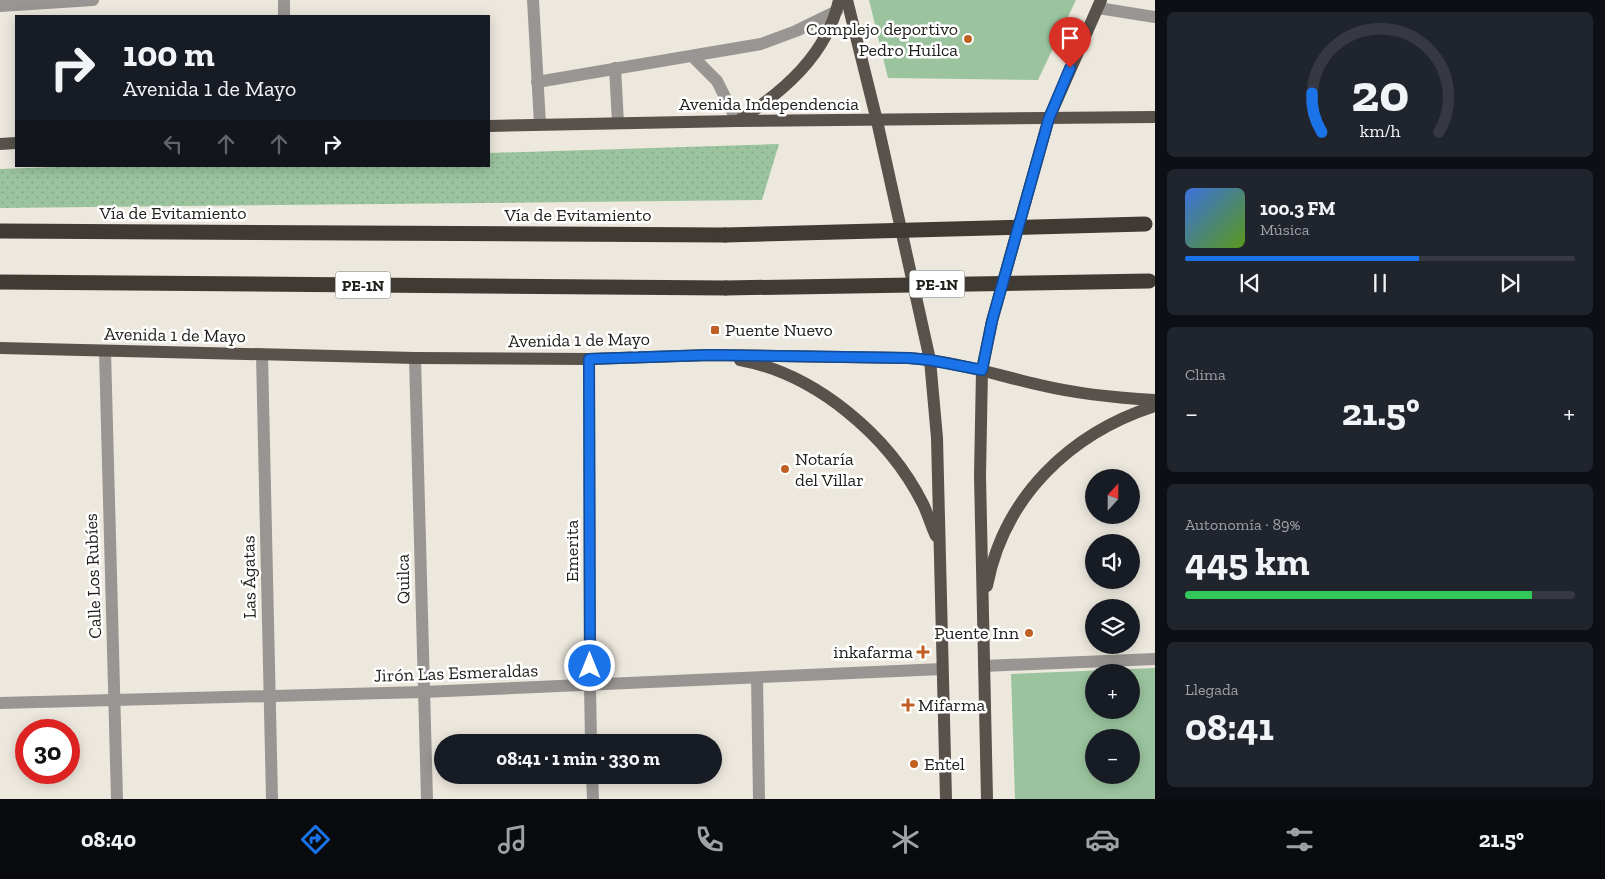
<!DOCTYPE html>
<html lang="es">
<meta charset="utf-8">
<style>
:root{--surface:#171b24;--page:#20242c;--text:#f1f3f6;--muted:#9ea1a6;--line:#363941;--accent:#1a73e8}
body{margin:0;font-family:"Zilla Slab",serif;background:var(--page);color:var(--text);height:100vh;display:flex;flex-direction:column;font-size:19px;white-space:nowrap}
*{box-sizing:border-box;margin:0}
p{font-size:16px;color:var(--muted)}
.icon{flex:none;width:28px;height:28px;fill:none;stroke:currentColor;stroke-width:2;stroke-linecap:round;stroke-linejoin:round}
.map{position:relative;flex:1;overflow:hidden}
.sheet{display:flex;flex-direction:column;gap:12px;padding:12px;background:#0d0f14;width:450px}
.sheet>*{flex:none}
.top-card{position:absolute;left:15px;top:15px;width:475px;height:152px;border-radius:0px;box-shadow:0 2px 12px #0003;background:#171b24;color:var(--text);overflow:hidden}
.needle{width:32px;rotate:21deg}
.fabs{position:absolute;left:1085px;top:469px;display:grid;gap:10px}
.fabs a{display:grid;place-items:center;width:55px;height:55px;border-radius:50%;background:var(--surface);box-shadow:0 2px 12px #0003;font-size:25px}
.speed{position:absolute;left:15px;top:719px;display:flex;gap:10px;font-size:25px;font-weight:700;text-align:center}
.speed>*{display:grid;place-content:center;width:65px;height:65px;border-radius:50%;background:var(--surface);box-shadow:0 2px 12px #0003;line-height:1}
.speed .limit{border:8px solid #d22;background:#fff;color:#111}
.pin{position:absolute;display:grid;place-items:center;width:42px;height:42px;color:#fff;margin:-51px -21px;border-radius:50% 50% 50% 0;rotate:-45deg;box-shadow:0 0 5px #0007}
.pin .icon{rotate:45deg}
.me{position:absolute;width:55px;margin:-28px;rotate:0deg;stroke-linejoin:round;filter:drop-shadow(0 0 4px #0008)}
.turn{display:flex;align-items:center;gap:18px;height:105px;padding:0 25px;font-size:22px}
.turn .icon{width:65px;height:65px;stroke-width:2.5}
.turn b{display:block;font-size:35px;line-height:42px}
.lanes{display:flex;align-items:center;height:48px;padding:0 25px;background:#0003;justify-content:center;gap:25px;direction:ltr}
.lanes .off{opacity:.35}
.big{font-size:38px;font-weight:800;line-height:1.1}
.sheet .widget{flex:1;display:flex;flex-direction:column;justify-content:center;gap:8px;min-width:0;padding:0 18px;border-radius:8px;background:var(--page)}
.sheet .dial{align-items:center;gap:0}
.dial svg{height:130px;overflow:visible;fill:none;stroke:var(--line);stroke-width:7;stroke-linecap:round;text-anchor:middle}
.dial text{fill:var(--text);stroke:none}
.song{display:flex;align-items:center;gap:15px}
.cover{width:60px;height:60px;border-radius:8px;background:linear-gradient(135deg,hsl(220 70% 55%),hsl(90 70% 35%))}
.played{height:5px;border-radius:2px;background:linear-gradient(90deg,var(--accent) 60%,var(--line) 60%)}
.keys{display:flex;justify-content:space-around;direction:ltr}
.heat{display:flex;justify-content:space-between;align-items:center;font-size:28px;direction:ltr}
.charge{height:8px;border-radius:4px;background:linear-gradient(90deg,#34c759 89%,var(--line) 0)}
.trip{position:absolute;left:434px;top:734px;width:288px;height:50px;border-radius:25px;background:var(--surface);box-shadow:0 2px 12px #0003;font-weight:800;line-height:50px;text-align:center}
.menu{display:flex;height:80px;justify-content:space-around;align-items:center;background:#090b0e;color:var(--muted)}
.menu .icon{width:35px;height:35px}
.menu .current{color:var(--accent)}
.menu b{font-size:22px;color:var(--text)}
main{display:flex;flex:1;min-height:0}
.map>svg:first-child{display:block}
.grass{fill:url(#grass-dots)}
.park{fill:#9bc49e;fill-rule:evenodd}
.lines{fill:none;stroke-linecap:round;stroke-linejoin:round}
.minor{stroke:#999592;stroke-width:12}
.major{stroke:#58514c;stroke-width:12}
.highway{stroke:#413a34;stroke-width:15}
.highway-bridge{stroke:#413a34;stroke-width:15}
.route-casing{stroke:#114b97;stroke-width:12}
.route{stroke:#1a73e8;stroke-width:9}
.poi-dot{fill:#c05f21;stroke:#fff;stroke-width:2}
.labels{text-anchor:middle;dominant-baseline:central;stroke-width:5;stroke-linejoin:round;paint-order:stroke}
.shield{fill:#fff;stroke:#656461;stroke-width:1}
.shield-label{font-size:16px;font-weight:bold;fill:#23211d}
.poi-label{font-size:18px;fill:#23211d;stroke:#fff;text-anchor:start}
.street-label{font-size:18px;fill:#23211d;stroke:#fff}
</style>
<main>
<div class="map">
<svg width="1155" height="799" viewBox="0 0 1155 799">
<defs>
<pattern id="grass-dots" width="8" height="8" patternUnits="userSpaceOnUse" patternTransform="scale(1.25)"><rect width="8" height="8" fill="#9bc49e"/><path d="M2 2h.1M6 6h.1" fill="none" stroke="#85a888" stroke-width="1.8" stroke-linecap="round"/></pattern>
</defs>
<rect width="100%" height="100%" fill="#ede8de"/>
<path class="grass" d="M779 144 762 200 0 208V169L86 166H489V153Z"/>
<g class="park">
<path d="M869 0H1076L1038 80 888 78Z"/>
<path d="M1155 668V799H1015L1011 674ZM1094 672H1131V710H1094ZM1094 738H1131V775H1094Z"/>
</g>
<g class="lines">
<g class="minor">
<path d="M284 0V16"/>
<path d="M533 0 540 124"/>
<path d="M0 6 93 0"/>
<path d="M1098 8 1155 17"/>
<path d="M692 56 717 81 737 121"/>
<path d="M615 68 618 123"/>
<path d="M537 82 761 44 796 31 837 11"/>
<path d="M105 351 117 799"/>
<path d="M262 355 272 799"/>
<path d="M415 358 427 799"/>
<path d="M589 359 590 685 591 742"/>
<path d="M984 666 1155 659"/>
<path d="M757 678 759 799"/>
<path d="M0 703 423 692 942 669"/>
<path d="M592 775 593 799"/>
</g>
<g class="major">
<path d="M847 0 877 121 930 360 937 438 946 799"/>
<path d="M738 121C783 92 827 55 839 0"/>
<path d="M489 126 737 121 1155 117"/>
<path d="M0 144 16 143"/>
<path d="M0 348 415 358 589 359 710 355 909 358C953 361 997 375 1040 385 1078 394 1117 398 1155 400"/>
<path d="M740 360C816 374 889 436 923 504 928 514 931 526 936 536"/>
<path d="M987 586C1004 496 1071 433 1155 406"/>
<path d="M987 799 980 476 982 370 992 321 1049 118 1101 0"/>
</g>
<g class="highway">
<path d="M0 231 725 235"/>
<path d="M0 282 726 288"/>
</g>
<g class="highway-bridge">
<path d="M725 235 1145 224"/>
<path d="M726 288 1149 281"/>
</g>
</g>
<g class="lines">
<defs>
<path id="route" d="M590 666 589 359 710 355 908 358 930 360 982 370 992 321 1049 118 1070 68"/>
</defs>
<use href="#route" class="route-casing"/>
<use href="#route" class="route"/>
</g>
<g class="poi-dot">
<circle cx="968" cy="39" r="5"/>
<rect x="710" y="325" width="10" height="10" rx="2.5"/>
<circle cx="785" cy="469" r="5"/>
<circle cx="1029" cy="633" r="5"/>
<path d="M920.5 644.5h5v5h5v5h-5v5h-5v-5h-5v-5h5z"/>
<path d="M905.5 697.5h5v5h5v5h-5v5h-5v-5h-5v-5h5z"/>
<circle cx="914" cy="764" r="5"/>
</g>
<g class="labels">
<g class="shield">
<rect x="909.5" y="270.5" width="55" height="27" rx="4"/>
<rect x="335.5" y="271.5" width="55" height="27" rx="4"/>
</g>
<g class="shield-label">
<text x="937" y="284">PE-1N</text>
<text x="363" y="285">PE-1N</text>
</g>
<g class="poi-label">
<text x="958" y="29" text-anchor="end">Complejo deportivo<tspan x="958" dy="21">Pedro Huilca</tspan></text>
<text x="725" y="330">Puente Nuevo</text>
<text x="795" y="459">Notaría<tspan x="795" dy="21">del Villar</tspan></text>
<text x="1019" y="633" text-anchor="end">Puente Inn</text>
<text x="913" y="652" text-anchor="end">inkafarma</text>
<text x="918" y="705">Mifarma</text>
<text x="924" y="764">Entel</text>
</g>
<g class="street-label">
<text x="769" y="104">Avenida Independencia</text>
<text x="173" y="213">Vía de Evitamiento</text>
<text x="578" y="215">Vía de Evitamiento</text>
<text transform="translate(175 335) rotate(1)">Avenida 1 de Mayo</text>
<text transform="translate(579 340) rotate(-1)">Avenida 1 de Mayo</text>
<text transform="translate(572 551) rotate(-90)">Emerita</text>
<text transform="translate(93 576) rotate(-92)">Calle Los Rubíes</text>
<text transform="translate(249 577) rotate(-91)">Las Ágatas</text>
<text transform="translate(403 579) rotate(-91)">Quilca</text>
<text transform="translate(456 673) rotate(-2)">Jirón Las Esmeraldas</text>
</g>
</g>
</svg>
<div class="fabs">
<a><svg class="needle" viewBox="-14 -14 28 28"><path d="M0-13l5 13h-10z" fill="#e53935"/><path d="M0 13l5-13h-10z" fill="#9ea1a6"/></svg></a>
<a><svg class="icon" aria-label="sound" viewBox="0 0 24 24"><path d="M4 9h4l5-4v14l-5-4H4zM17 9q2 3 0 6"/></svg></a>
<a><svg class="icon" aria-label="layers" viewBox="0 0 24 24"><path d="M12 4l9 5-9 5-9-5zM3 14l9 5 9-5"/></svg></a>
<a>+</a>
<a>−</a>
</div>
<div class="speed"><div class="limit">30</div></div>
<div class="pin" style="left:1070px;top:68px;background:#d93025"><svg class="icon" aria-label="arrive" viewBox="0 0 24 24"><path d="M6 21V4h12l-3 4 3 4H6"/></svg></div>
<svg class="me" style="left:590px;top:666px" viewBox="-20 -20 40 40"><circle r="17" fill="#1a73e8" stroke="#fff" stroke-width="3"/><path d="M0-11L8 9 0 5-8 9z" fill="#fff"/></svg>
<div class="trip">08:41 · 1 min · 330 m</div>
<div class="top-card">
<div class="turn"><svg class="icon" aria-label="right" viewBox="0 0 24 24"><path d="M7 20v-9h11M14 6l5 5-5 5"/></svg><div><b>100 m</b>Avenida 1 de Mayo</div></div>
<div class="lanes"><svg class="icon off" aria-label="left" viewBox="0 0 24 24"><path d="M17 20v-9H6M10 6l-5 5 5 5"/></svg><svg class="icon off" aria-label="ahead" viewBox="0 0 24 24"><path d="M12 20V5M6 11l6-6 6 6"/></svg><svg class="icon off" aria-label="ahead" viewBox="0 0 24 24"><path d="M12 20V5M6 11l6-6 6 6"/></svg><svg class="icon" aria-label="right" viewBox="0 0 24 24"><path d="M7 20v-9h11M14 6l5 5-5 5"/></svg></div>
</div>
</div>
<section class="sheet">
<div class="widget dial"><svg viewBox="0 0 100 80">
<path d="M14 69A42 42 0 1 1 86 69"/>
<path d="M14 69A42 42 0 0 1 8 45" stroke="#1a73e8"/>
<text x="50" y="56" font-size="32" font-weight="700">20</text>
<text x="50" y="72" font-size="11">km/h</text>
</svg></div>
<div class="widget">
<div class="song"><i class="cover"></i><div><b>100.3 FM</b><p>Música</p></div></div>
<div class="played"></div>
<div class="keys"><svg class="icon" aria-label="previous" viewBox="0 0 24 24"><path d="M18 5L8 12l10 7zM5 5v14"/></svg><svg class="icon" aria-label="pause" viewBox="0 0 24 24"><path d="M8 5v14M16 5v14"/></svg><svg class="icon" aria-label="next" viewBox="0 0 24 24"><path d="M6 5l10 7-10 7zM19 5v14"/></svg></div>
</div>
<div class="widget"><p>Clima</p>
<div class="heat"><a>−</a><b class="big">21.5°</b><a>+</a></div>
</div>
<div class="widget"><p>Autonomía · 89%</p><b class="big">445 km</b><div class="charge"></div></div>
<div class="widget"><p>Llegada</p><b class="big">08:41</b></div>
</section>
</main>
<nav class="menu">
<b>08:40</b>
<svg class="icon current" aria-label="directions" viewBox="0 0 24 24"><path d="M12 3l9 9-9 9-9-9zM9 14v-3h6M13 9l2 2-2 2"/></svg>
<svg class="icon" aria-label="music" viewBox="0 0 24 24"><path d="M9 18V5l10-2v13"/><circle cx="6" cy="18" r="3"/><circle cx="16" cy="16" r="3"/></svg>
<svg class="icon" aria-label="phone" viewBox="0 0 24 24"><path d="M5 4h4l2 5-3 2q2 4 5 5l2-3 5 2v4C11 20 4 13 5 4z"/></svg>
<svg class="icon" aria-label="climate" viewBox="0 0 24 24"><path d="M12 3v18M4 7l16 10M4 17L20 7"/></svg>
<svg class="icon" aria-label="car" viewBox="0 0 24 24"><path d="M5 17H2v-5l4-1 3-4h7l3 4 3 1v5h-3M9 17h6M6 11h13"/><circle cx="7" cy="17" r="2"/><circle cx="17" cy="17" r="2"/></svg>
<svg class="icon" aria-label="filters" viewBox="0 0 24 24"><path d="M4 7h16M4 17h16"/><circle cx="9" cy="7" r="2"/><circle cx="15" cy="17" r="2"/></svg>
<b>21.5°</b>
</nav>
